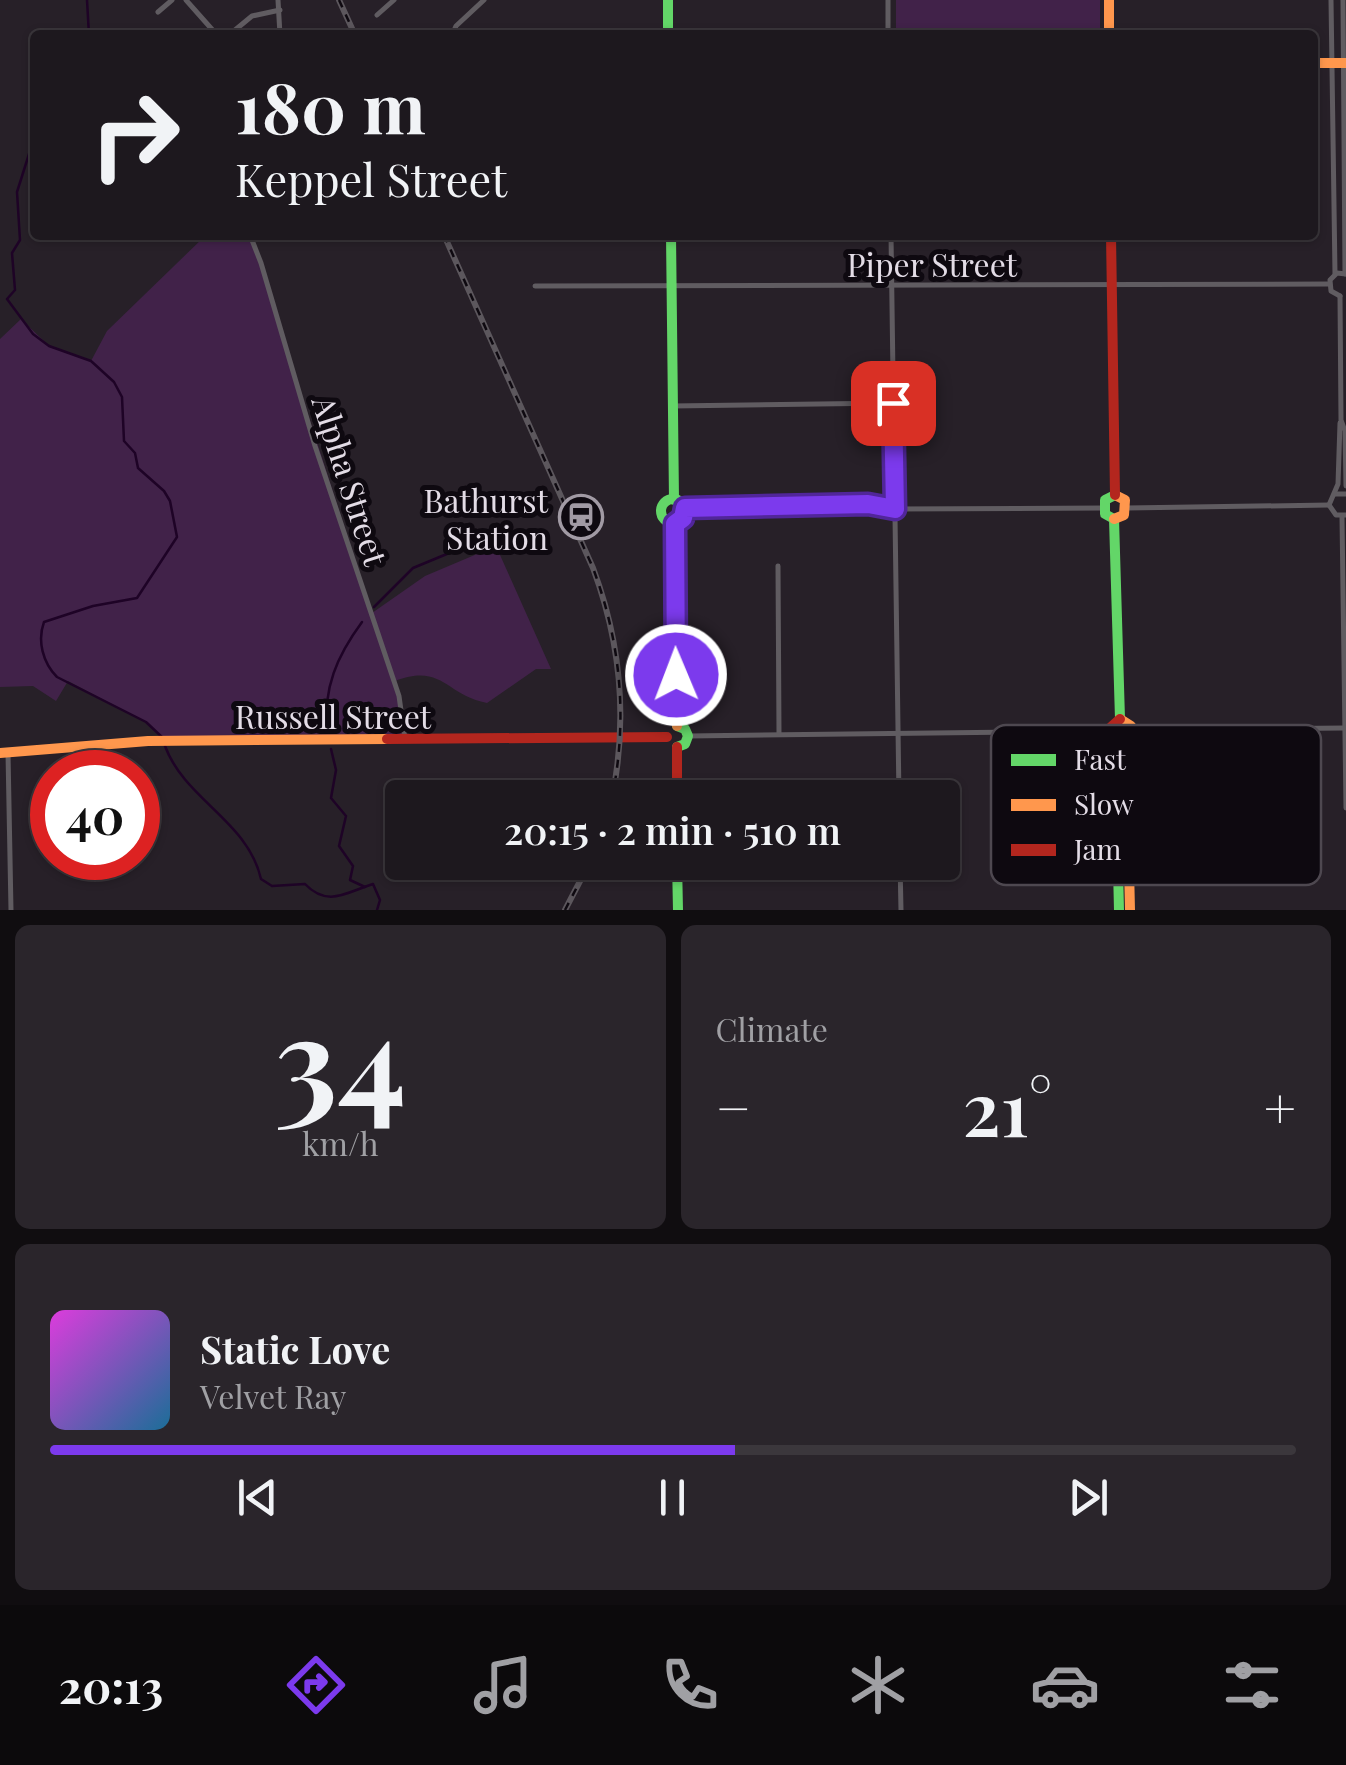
<!DOCTYPE html>
<meta charset="utf-8">
<style>
:root{--surface:#1d181e;--page:#2a252b;--text:#f1f3f6;--muted:#a0a0a4;--line:#3b373c;--accent:#7c3aed}
body{margin:0;font-family:"Playfair Display",serif;background:var(--page);color:var(--text);height:100vh;display:flex;flex-direction:column;font-size:38px;white-space:nowrap}
*{box-sizing:border-box;margin:0}
p{font-size:32px;color:var(--muted)}
.icon{flex:none;width:55px;height:55px;fill:none;stroke:currentColor;stroke-width:2;stroke-linecap:round;stroke-linejoin:round}
.map{position:relative;height:910px;overflow:hidden}
.details{display:flex;flex-direction:column;gap:15px;padding:15px;background:#100d10;flex:1}
.details>*{flex:none}
.banner{position:absolute;left:30px;top:30px;width:1288px;height:210px;border-radius:10px;box-shadow:0 2px 8px #0004,0 0 0 2px var(--line);background:#1d181e;color:var(--text);overflow:hidden}
.speed{position:absolute;left:30px;top:750px;display:flex;gap:20px;font-size:50px;font-weight:700;text-align:center}
.speed>*{display:grid;place-content:center;width:130px;height:130px;border-radius:50%;background:var(--surface);box-shadow:0 2px 8px #0004,0 0 0 2px var(--line);line-height:1}
.speed .limit{border:15px solid #d22;background:#fff;color:#111}
.pin{position:absolute;display:grid;place-items:center;width:85px;height:85px;color:#fff;margin:-42px;border-radius:20px;box-shadow:0 5px 15px #0006}
.me{position:absolute;width:110px;margin:-55px;rotate:359deg;stroke-linejoin:round;filter:drop-shadow(0 0 8px #0008)}
.turn{display:flex;align-items:center;gap:35px;height:210px;padding:0 40px;font-size:45px}
.turn .icon{width:130px;height:130px;stroke-width:2.5}
.turn b{display:block;font-size:70px;line-height:85px}
.big{font-size:75px;font-weight:600;line-height:1.1}
.details .tile{flex:1;display:flex;flex-direction:column;justify-content:center;gap:15px;min-width:0;padding:0 35px;border-radius:15px;background:var(--page)}
.details .dial{align-items:center;gap:0}
.dial b{font-size:130px;line-height:1}
.song{display:flex;align-items:center;gap:30px}
.cover{width:120px;height:120px;border-radius:15px;background:linear-gradient(135deg,hsl(300 70% 55%),hsl(200 70% 35%))}
.played{height:10px;border-radius:5px;background:linear-gradient(90deg,var(--accent) 55%,var(--line) 55%)}
.keys{display:flex;justify-content:space-around;direction:ltr}
.heat{display:flex;justify-content:space-between;align-items:center;font-size:55px;direction:ltr}
.details .tiles{flex:1;display:grid;gap:15px;grid-template-columns:1fr 1fr}
.tile:last-child{grid-column:span 2}
.trip{position:absolute;left:385px;top:780px;width:575px;height:100px;border-radius:10px;background:var(--surface);box-shadow:0 2px 8px #0004,0 0 0 2px var(--line);font-weight:600;line-height:100px;text-align:center}
.dock{display:flex;height:160px;justify-content:space-around;align-items:center;background:#0c0a0c;color:var(--muted)}
.dock .icon{width:70px;height:70px}
.dock .on{color:var(--accent)}
.dock b{font-size:45px;color:var(--text)}
.map>svg:first-child{display:block}
.green{fill:#412249}
.lines{fill:none;stroke-linecap:round;stroke-linejoin:round}
.stream{stroke:#1e0326;stroke-width:2.5}
.street{stroke:#605c61;stroke-width:5}
.fast{stroke:#63d668;stroke-width:10}
.slow{stroke:#ff974d;stroke-width:10}
.jam{stroke:#b3261e;stroke-width:10}
.rail-casing{stroke:#5c575d;stroke-width:6}
.rail{stroke:#0e0910;stroke-width:2.5;stroke-dasharray:8;stroke-linecap:butt}
.route-casing{stroke:#51269a;stroke-width:25}
.route{stroke:#7c3aed;stroke-width:18}
.labels{text-anchor:middle;dominant-baseline:central;stroke-width:10;stroke-linejoin:round;paint-order:stroke}
.street-label{font-size:32px;fill:#e3dce6;stroke:#0e0910}
.poi-label{font-size:32px;fill:#e3dce6;stroke:#0e0910;text-anchor:end}
.key{fill:#0e0910;stroke:#4e4850;stroke-width:2.5}
.key-label{font-size:28px;fill:#e3dce6}
</style>
<div class="map">
<svg width="1346" height="910" viewBox="0 0 1346 910">
<rect width="100%" height="100%" fill="#272028"/>
<g class="green">
<rect x="896" y="0" width="204" height="35"/>
<path d="M206 235H250L372 613 425 576 496 546 551 669H536L487 703C445 695 443 663 395 681L405 739H164L146 722 68 681 56 701 33 686 0 687V339L21 319 49 346 91 361 107 331Z"/>
</g>
<g class="lines">
<g class="stream">
<path d="M87 0 89 35"/>
<path d="M35 135 17 192 20 240 12 253 15 290 7 299 33 334 49 346 91 361 114 382 122 397 124 441 135 453 138 468 164 491 170 501 177 537 137 598 93 606 44 622C37 641 43 663 57 677L146 722 163 738"/>
<path d="M374 607 413 568 483 539"/>
<path d="M327 731C323 688 337 656 362 622"/>
<path d="M165 746C185 800 248 821 261 879L272 886 305 884C328 908 347 892 373 884L380 900 377 910"/>
<path d="M331 749 336 770 331 798 346 816 339 846 353 866 350 880 365 887"/>
<path d="M730 864 735 862"/>
</g>
<g class="street">
<path d="M186 0 217 35"/>
<path d="M278 0 280 35"/>
<path d="M1331 0 1335 274"/>
<path d="M1343 0 1345 274"/>
<path d="M158 12 172 0"/>
<path d="M377 15 394 0"/>
<path d="M229 35 252 16 280 10"/>
<path d="M452 35 456 26 484 0"/>
<path d="M888 35V0"/>
<path d="M250 235 261 263 315 446 399 696 405 739"/>
<path d="M891 235 899 798"/>
<path d="M535 286 1329 284"/>
<path d="M1340 296 1341 420 1345 431 1346 486"/>
<path d="M1340 296 1331 291 1330 280 1337 273 1346 274"/>
<path d="M672 406 893 403"/>
<path d="M1335 494H1346"/>
<path d="M1329 505 1338 484 1340 423"/>
<path d="M1329 505 1336 515H1346"/>
<path d="M685 508 868 504 887 507"/>
<path d="M1127 508 1329 505"/>
<path d="M684 516 867 513 895 509 1103 508"/>
<path d="M1342 517 1346 808"/>
<path d="M778 566 779 733"/>
<path d="M1132 730 1344 728"/>
<path d="M688 736 1109 731"/>
<path d="M8 753 11 910"/>
<path d="M900 862 901 910"/>
<path d="M1056 882 1119 881"/>
</g>
<g class="fast">
<path d="M668 0V35"/>
<path d="M671 235 674 500"/>
<circle cx="673" cy="511" r="12"/>
<path d="M1114 519 1120 719"/>
<path d="M1114 519 1105 514V500L1115 495"/>
<path d="M677 726 685 729 688 736 685 744 677 747"/>
<path d="M1115 740 1119 910"/>
<path d="M677 862 678 910"/>
</g>
<g class="slow">
<path d="M1109 0V35"/>
<path d="M1312 63H1346"/>
<path d="M1114 519 1124 515 1125 500 1115 495"/>
<path d="M675 523 677 726"/>
<path d="M1120 719 1131 726 1132 733 1126 740"/>
<path d="M1126 740 1130 910"/>
<path d="M0 753 148 741 387 739"/>
</g>
<g class="jam">
<path d="M1111 235 1115 495"/>
<path d="M387 739 667 737"/>
<path d="M1115 740 1110 728 1120 719"/>
<path d="M677 747V798"/>
</g>
<defs>
<g id="rail">
<path d="M339 0 355 35"/>
<path d="M444 235 593 568C621 643 628 719 612 798"/>
<path d="M565 910 590 862"/>
</g>
</defs>
<use href="#rail" class="rail-casing"/>
<use href="#rail" class="rail"/>
</g>
<g class="lines">
<defs>
<path id="route" d="M676 675 675 524 683 518 685 508 868 504 895 509 893 403"/>
</defs>
<use href="#route" class="route-casing"/>
<use href="#route" class="route"/>
</g>
<defs>
<symbol id="station-ring" viewBox="-11 -11 22 22"><circle r="9.5" fill="#0e0910" stroke="#a19aa4" stroke-width="1.5"/><path d="M-3-6H3Q5-6 5-4V2Q5 4 3 4L4.5 6H3L1.5 4h-3L-3 6H-4.5L-3 4Q-5 4-5 2V-4Q-5-6-3-6ZM-3.5-4v3h7v-3ZM-3.5 1v1.5H-2V1ZM2 1v1.5H3.5V1Z" fill="#a19aa4"/></symbol>
</defs>
<g fill-rule="evenodd">
<use href="#station-ring" x="556" y="492" width="50" height="50"/>
</g>
<g class="labels">
<g class="street-label">
<text x="932" y="263">Piper Street</text>
<text transform="translate(351 480) rotate(72)">Alpha Street</text>
<text x="333" y="715">Russell Street</text>
</g>
<g class="poi-label">
<text x="548" y="499">Bathurst<tspan x="548" dy="37">Station</tspan></text>
</g>
</g>
<rect x="991" y="725" width="330" height="160" rx="15" class="key"/>
<rect x="1011" y="754" width="45" height="12" fill="#63d668"/>
<rect x="1011" y="799" width="45" height="12" fill="#ff974d"/>
<rect x="1011" y="844" width="45" height="12" fill="#b3261e"/>
<g class="key-label">
<text x="1074" y="770">Fast</text>
<text x="1074" y="815">Slow</text>
<text x="1074" y="860">Jam</text>
</g>
</svg>
<div class="speed"><div class="limit">40</div></div>
<div class="pin" style="left:893px;top:403px;background:#d93025"><svg class="icon" aria-label="arrive" viewBox="0 0 24 24"><path d="M6 21V4h12l-3 4 3 4H6"/></svg></div>
<svg class="me" style="left:676px;top:675px" viewBox="-20 -20 40 40"><circle r="17" fill="#7c3aed" stroke="#fff" stroke-width="3"/><path d="M0-11L8 9 0 5-8 9z" fill="#fff"/></svg>
<div class="trip">20:15 · 2 min · 510 m</div>
<div class="banner">
<div class="turn"><svg class="icon" aria-label="right" viewBox="0 0 24 24"><path d="M7 20v-9h11M14 6l5 5-5 5"/></svg><div><b>180 m</b>Keppel Street</div></div>
</div>
</div>
<section class="details">
<div class="tiles">
<div class="tile dial"><b>34</b><p>km/h</p></div>
<div class="tile"><p>Climate</p>
<div class="heat"><a>−</a><b class="big">21°</b><a>+</a></div>
</div>
<div class="tile">
<div class="song"><i class="cover"></i><div><b>Static Love</b><p>Velvet Ray</p></div></div>
<div class="played"></div>
<div class="keys"><svg class="icon" aria-label="previous" viewBox="0 0 24 24"><path d="M18 5L8 12l10 7zM5 5v14"/></svg><svg class="icon" aria-label="pause" viewBox="0 0 24 24"><path d="M8 5v14M16 5v14"/></svg><svg class="icon" aria-label="next" viewBox="0 0 24 24"><path d="M6 5l10 7-10 7zM19 5v14"/></svg></div>
</div>
</div>
</section>
<nav class="dock">
<b>20:13</b>
<svg class="icon on" aria-label="directions" viewBox="0 0 24 24"><path d="M12 3l9 9-9 9-9-9zM9 14v-3h6M13 9l2 2-2 2"/></svg>
<svg class="icon" aria-label="music" viewBox="0 0 24 24"><path d="M9 18V5l10-2v13"/><circle cx="6" cy="18" r="3"/><circle cx="16" cy="16" r="3"/></svg>
<svg class="icon" aria-label="phone" viewBox="0 0 24 24"><path d="M5 4h4l2 5-3 2q2 4 5 5l2-3 5 2v4C11 20 4 13 5 4z"/></svg>
<svg class="icon" aria-label="climate" viewBox="0 0 24 24"><path d="M12 3v18M4 7l16 10M4 17L20 7"/></svg>
<svg class="icon" aria-label="car" viewBox="0 0 24 24"><path d="M5 17H2v-5l4-1 3-4h7l3 4 3 1v5h-3M9 17h6M6 11h13"/><circle cx="7" cy="17" r="2"/><circle cx="17" cy="17" r="2"/></svg>
<svg class="icon" aria-label="filters" viewBox="0 0 24 24"><path d="M4 7h16M4 17h16"/><circle cx="9" cy="7" r="2"/><circle cx="15" cy="17" r="2"/></svg>
</nav>
